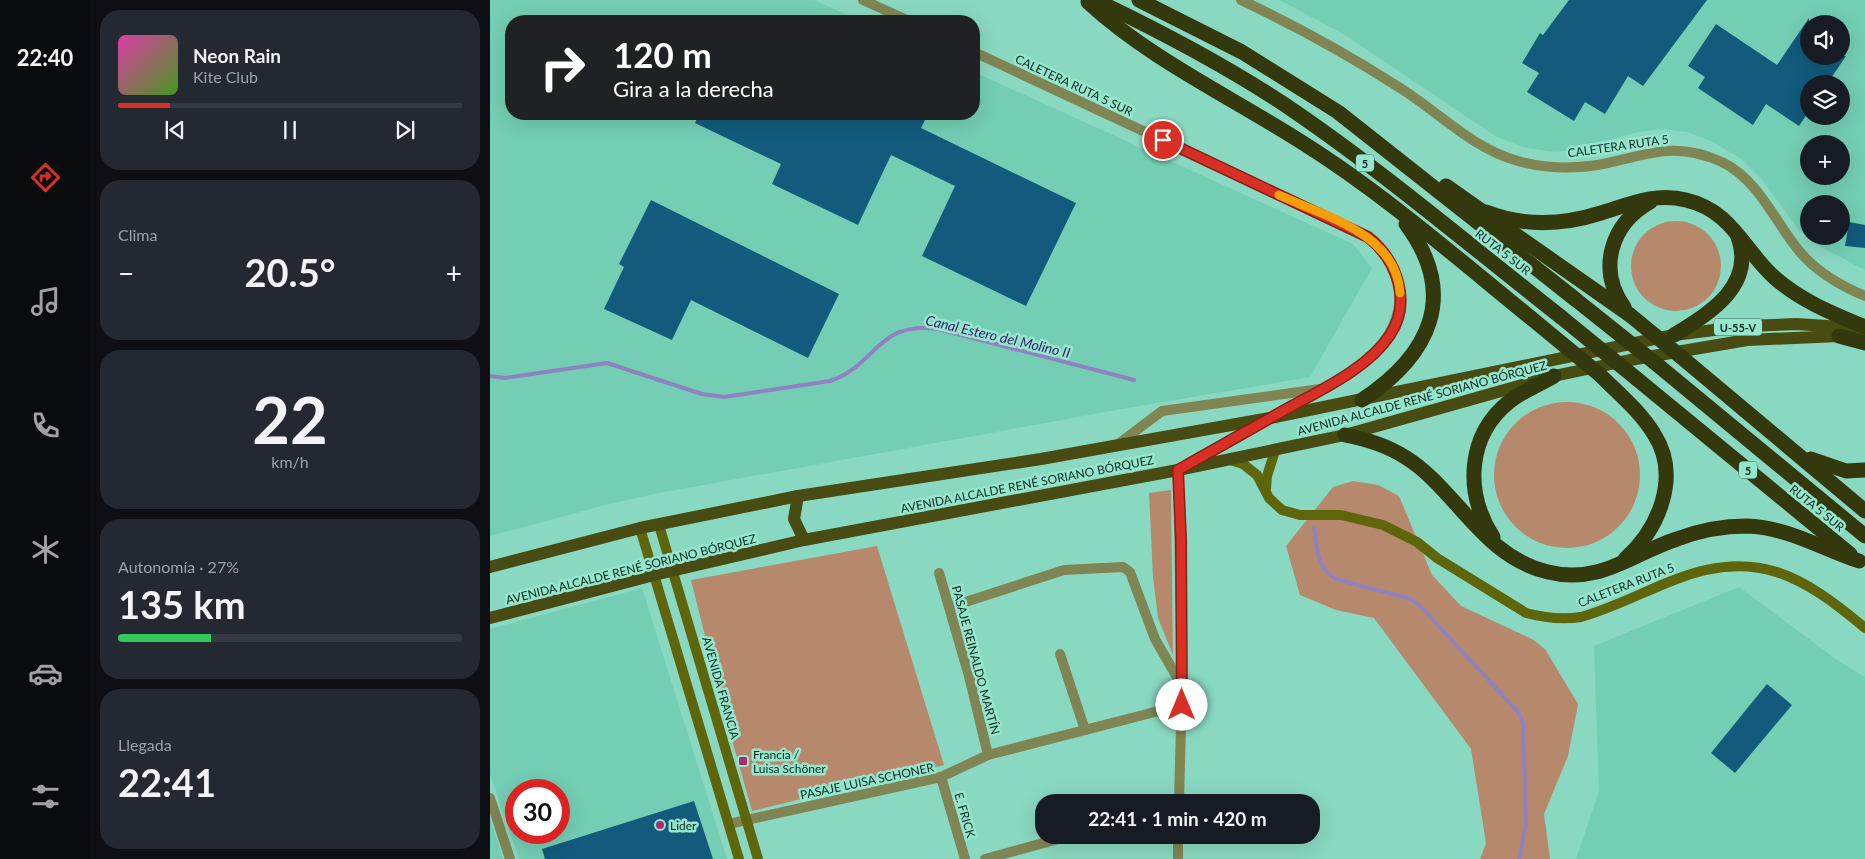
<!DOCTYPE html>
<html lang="es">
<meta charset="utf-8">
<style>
:root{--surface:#171b24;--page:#242831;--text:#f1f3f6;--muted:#9ea1a6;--line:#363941;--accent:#d93025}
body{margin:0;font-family:Lato,sans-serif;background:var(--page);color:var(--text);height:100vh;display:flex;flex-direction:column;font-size:19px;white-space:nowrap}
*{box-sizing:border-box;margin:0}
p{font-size:16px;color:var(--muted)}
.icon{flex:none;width:28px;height:28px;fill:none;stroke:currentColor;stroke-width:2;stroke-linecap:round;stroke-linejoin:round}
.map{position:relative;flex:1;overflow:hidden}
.panel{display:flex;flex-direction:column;gap:10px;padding:10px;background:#0d0f14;width:400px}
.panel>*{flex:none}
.top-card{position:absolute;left:15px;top:15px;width:475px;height:105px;border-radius:20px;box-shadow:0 5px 20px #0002;background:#202124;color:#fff;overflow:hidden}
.buttons{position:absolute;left:1310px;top:15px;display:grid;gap:10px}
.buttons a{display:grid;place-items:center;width:50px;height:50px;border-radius:50%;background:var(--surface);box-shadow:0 5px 20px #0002;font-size:25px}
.speed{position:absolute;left:15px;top:779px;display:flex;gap:10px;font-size:25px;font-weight:700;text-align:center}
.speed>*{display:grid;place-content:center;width:65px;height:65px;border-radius:50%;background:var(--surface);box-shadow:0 5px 20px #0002;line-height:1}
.speed .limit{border:8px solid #d22;background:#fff;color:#111}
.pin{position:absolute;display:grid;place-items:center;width:42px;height:42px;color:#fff;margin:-21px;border:2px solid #fff;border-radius:50%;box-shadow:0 1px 5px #0007}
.me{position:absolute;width:55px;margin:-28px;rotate:0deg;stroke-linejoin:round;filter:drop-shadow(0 0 4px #0008)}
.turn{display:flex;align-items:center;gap:18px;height:105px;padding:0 25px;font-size:22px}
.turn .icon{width:65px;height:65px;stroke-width:2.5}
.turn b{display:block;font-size:35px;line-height:42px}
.big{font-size:38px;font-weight:700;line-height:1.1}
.panel .card{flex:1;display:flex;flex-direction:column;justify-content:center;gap:8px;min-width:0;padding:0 18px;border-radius:20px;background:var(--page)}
.panel .dial{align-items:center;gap:0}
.dial b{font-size:65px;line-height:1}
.song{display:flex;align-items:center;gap:15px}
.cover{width:60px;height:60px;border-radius:8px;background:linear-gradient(135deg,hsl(320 70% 55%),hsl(100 70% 35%))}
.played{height:5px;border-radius:2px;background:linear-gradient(90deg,var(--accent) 15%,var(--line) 15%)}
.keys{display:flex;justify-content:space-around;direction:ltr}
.heat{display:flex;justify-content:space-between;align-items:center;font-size:28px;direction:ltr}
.charge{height:8px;border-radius:4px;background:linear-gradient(90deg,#34c759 27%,var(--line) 0)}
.trip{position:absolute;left:545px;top:794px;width:285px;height:50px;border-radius:20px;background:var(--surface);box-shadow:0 5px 20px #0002;font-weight:700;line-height:50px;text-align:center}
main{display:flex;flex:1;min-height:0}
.tabs{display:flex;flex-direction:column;width:90px;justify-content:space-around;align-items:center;background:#090b0e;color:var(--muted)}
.tabs .icon{width:35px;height:35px}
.tabs .current{color:var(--accent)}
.tabs b{font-size:22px;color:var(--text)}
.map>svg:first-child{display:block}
.built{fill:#73ceb4;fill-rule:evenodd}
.green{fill:#b7896c}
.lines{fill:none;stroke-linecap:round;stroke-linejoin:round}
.stream{stroke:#9082c1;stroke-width:4}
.building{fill:#125b7c}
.street{stroke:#808554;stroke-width:10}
.secondary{stroke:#5f650b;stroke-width:10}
.primary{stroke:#484c12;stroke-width:12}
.highway{stroke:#34380d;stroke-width:15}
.highway-bridge{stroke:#34380d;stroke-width:15}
.route-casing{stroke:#8d1f18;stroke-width:12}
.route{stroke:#d93025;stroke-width:9}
.slow{stroke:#f59e0b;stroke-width:9}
.poi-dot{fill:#ae286e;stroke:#96e6ce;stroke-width:2}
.labels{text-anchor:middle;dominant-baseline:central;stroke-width:5;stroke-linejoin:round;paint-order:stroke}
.shield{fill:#96e6ce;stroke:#316255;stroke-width:1}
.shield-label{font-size:11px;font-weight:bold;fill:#062921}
.street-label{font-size:12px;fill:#062921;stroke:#96e6ce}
.poi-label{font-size:12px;fill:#062921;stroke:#96e6ce;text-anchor:start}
.water-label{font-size:14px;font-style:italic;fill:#371d68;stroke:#96e6ce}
</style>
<main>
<nav class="tabs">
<b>22:40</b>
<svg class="icon current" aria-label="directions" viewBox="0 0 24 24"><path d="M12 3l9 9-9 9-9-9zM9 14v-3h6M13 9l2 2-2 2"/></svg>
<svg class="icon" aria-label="music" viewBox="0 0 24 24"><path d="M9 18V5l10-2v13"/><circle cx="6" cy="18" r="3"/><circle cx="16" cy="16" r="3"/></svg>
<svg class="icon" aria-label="phone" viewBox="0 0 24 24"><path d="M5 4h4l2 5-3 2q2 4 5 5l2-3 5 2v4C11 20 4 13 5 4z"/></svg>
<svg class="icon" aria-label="climate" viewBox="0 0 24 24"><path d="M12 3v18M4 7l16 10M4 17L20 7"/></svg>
<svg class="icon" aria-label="car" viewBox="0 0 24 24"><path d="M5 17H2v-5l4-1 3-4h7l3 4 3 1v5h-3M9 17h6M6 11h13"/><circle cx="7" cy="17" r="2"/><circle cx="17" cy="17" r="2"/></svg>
<svg class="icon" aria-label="filters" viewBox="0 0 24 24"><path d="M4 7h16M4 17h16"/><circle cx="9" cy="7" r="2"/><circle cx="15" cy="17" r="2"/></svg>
</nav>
<section class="panel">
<div class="card">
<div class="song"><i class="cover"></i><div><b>Neon Rain</b><p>Kite Club</p></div></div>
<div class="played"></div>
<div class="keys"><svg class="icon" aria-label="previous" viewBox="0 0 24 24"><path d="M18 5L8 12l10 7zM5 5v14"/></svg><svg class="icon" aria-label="pause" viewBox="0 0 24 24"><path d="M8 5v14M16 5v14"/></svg><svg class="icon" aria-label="next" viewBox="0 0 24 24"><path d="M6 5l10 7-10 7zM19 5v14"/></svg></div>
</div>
<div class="card"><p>Clima</p>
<div class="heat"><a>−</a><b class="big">20.5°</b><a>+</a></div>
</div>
<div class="card dial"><b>22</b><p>km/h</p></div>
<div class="card"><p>Autonomía · 27%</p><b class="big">135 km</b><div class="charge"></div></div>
<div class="card"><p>Llegada</p><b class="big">22:41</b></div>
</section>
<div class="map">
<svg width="1375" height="859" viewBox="0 0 1375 859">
<rect width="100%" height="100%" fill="#89d8c1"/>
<g class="built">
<path d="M0 0H324L371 21H21V114H484V72L863 244 882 268 820 377 632 409 164 494 119 504 0 536Z"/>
<path d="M790 0H1375V270L1331 247 1310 231 1273 181 1250 158 1223 142 1197 132 1171 129 1147 132 1089 149 1065 152 1033 147 1005 136 855 35ZM1319 24H1351V56H1319ZM1319 84H1351V116H1319ZM1319 144H1351V176H1319ZM1319 204H1351V236H1319Z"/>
<path d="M1249 587 1347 660 1375 677V859H1086L1109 791 1104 646Z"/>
<path d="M152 588 237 859H29L0 774V629ZM26 790H69V832H26Z"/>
<path d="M0 819 13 859H0Z"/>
</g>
<g class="green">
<circle cx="1186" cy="266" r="45"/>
<circle cx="1077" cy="475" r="73"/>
<path d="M863 481 888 485 909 496 942 575 971 606 1042 639 1055 649 1088 704 1078 756 1054 814 1060 859H990L996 843 981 749 884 618 846 610 810 595 796 546 843 487Z"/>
<path d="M681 490 683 655 668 618 663 577 659 493Z"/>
<path d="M387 546 454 765 262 811 236 719 201 580Z"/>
</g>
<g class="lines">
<g class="stream">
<path d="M0 376 15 378 117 363 212 394 234 397 340 381C388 365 385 321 448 329L644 380"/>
<path d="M824 528C828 549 825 567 846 579L921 599 931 607 1029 713 1033 724 1036 824 1029 859"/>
</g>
</g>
<g class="building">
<path d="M1079 0H1217L1153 86 1138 76 1115 114 1095 102 1084 121 1037 92 1049 73 1032 63 1050 33 1053 35Z"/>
<path d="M1319 18V56H1356L1337 84H1319V111L1309 126 1276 104 1263 125 1208 88 1215 77 1198 66 1226 24 1287 65Z"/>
<path d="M209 114H438L431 128 586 203 536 306 432 256 465 186 401 155 368 225 282 184 291 164 205 123Z"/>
<path d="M161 200 349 294 318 358 201 300 182 340 114 309 134 267 129 264Z"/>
<path d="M1359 222 1375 225V248L1355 246Z"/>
<path d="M1277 684 1302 705 1245 773 1221 753Z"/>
<path d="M204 801 223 859H55L52 849Z"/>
</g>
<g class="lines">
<g class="street">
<path d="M373 0 419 21"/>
<path d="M751 0C804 25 857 54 907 86 948 111 981 148 1028 161 1057 169 1089 169 1118 163 1162 153 1187 142 1232 162 1270 181 1284 221 1310 252 1327 272 1351 286 1375 296"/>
<path d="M484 52 869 232C888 243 903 259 908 282 922 352 838 386 788 414"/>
<path d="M627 445 672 411 830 389"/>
<path d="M688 470 692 685 689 802"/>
<path d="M449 573 479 676 498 755"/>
<path d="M460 607 574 570 633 567 640 572 665 639 691 684"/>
<path d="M570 654 595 730"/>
<path d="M451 777 475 859"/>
<path d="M0 798 20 859"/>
<path d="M239 824 451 777 498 755 692 705"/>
<path d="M495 859 583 835"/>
<path d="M688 859V835"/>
</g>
<g class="secondary">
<path d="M740 460 753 464 767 475 779 498 792 510 810 515H851L893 525 927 542 947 558 1036 613C1055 618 1072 620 1091 617 1123 608 1153 592 1184 580 1266 547 1313 576 1375 628"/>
<path d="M776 488 777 476 785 451"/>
<path d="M169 525 268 859"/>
<path d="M150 528 249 859"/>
</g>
<g class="primary">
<path d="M699 464 773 422"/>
<path d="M308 496 304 519 314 540"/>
<path d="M0 567 150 528 308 496 551 459 780 418 1184 335 1256 326 1306 324 1368 328"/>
<path d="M0 618 164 575 314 540 688 470 855 435 1064 376 1140 360 1257 340 1349 336 1375 331"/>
</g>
<g class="highway">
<path d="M605 0C674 33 741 68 804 111 896 174 983 248 1071 317"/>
<path d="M649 0 752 52 848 112 1085 299"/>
<path d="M598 2C658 58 743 98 813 143 894 194 967 258 1041 318"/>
<path d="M956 186 1140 315"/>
<path d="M996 212C1034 227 1073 225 1111 213 1140 204 1166 192 1196 200 1243 211 1253 250 1285 278 1311 301 1344 314 1375 327"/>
<path d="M1134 307C1107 269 1121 224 1160 202"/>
<path d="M1184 335C1218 314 1266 286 1248 237"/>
<path d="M1349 336 1375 343"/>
<path d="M1190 356 1375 511"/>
<path d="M1164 362 1375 536"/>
<path d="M1109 374C1128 393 1150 411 1164 434 1191 476 1169 529 1135 559"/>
<path d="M1147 379 1360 554"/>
<path d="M872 400C940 355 969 295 916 224"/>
<path d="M855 435C876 439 896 445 915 457 967 489 991 556 1058 572 1110 585 1141 554 1187 539 1208 531 1234 526 1257 526 1297 527 1333 549 1369 561"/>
<path d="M1321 459 1356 471 1375 470"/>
<path d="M1003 537C974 492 977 435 1020 401 1033 391 1049 385 1064 376"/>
</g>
<g class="highway-bridge">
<path d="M1085 299 1164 362"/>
<path d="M1140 315 1190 356"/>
<path d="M1071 317 1147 379"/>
<path d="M1041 318 1109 374"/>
</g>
</g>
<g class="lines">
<defs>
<path id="route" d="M673 140 878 237C907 260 922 302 900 335 877 370 826 392 791 412 757 431 722 451 688 470L691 539 692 705"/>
</defs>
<use href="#route" class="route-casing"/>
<use href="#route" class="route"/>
<path class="slow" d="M789 195C834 216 907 234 910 293"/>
</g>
<g class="poi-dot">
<rect x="248" y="756" width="10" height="10" rx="2.5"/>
<circle cx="170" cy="825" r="5"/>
</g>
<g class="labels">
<g class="shield">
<rect x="866" y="154.5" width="18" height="17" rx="4"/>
<rect x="1224" y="318.5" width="48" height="17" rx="4"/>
<rect x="1249" y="461.5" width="18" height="17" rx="4"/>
</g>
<g class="shield-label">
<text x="875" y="163">5</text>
<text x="1248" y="327">U-55-V</text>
<text x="1258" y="470">5</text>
</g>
<g class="street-label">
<text transform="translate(584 85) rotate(25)">CALETERA RUTA 5 SUR</text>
<text transform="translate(1128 146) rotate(-8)">CALETERA RUTA 5</text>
<text transform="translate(1013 252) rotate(38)">RUTA 5 SUR</text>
<text transform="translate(932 398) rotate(-15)">AVENIDA ALCALDE RENÉ SORIANO BÓRQUEZ</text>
<text transform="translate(537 484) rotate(-11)">AVENIDA ALCALDE RENÉ SORIANO BÓRQUEZ</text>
<text transform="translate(1327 508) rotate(39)">RUTA 5 SUR</text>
<text transform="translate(141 569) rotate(-14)">AVENIDA ALCALDE RENÉ SORIANO BÓRQUEZ</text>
<text transform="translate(1136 585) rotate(-21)">CALETERA RUTA 5</text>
<text transform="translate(486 660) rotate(75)">PASAJE REINALDO MARTÍN</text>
<text transform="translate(231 688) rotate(74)">AVENIDA FRANCIA</text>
<text transform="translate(377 781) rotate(-12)">PASAJE LUISA SCHONER</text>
<text transform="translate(475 815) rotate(74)">E. FRICK</text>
</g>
<g class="poi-label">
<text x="263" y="754">Francia /<tspan x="263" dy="14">Luisa Schöner</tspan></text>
<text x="180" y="825">Lider</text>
</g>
<g class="water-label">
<text transform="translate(508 336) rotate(13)">Canal Estero del Molino II</text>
</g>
</g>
</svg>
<div class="buttons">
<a><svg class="icon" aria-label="sound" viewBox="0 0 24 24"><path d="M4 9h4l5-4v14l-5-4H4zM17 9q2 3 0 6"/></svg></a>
<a><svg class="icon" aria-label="layers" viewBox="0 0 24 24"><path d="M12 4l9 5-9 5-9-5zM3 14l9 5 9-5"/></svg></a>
<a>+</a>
<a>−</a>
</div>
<div class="speed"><div class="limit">30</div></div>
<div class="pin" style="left:673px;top:140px;background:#d93025"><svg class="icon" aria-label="arrive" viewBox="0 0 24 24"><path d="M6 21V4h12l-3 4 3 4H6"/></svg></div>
<svg class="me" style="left:692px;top:705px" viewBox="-20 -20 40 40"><circle r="19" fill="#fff"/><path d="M0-13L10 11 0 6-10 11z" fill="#d93025"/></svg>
<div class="trip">22:41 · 1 min · 420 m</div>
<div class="top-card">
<div class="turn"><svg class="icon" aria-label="right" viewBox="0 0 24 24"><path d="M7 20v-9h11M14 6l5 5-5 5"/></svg><div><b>120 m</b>Gira a la derecha</div></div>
</div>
</div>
</main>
